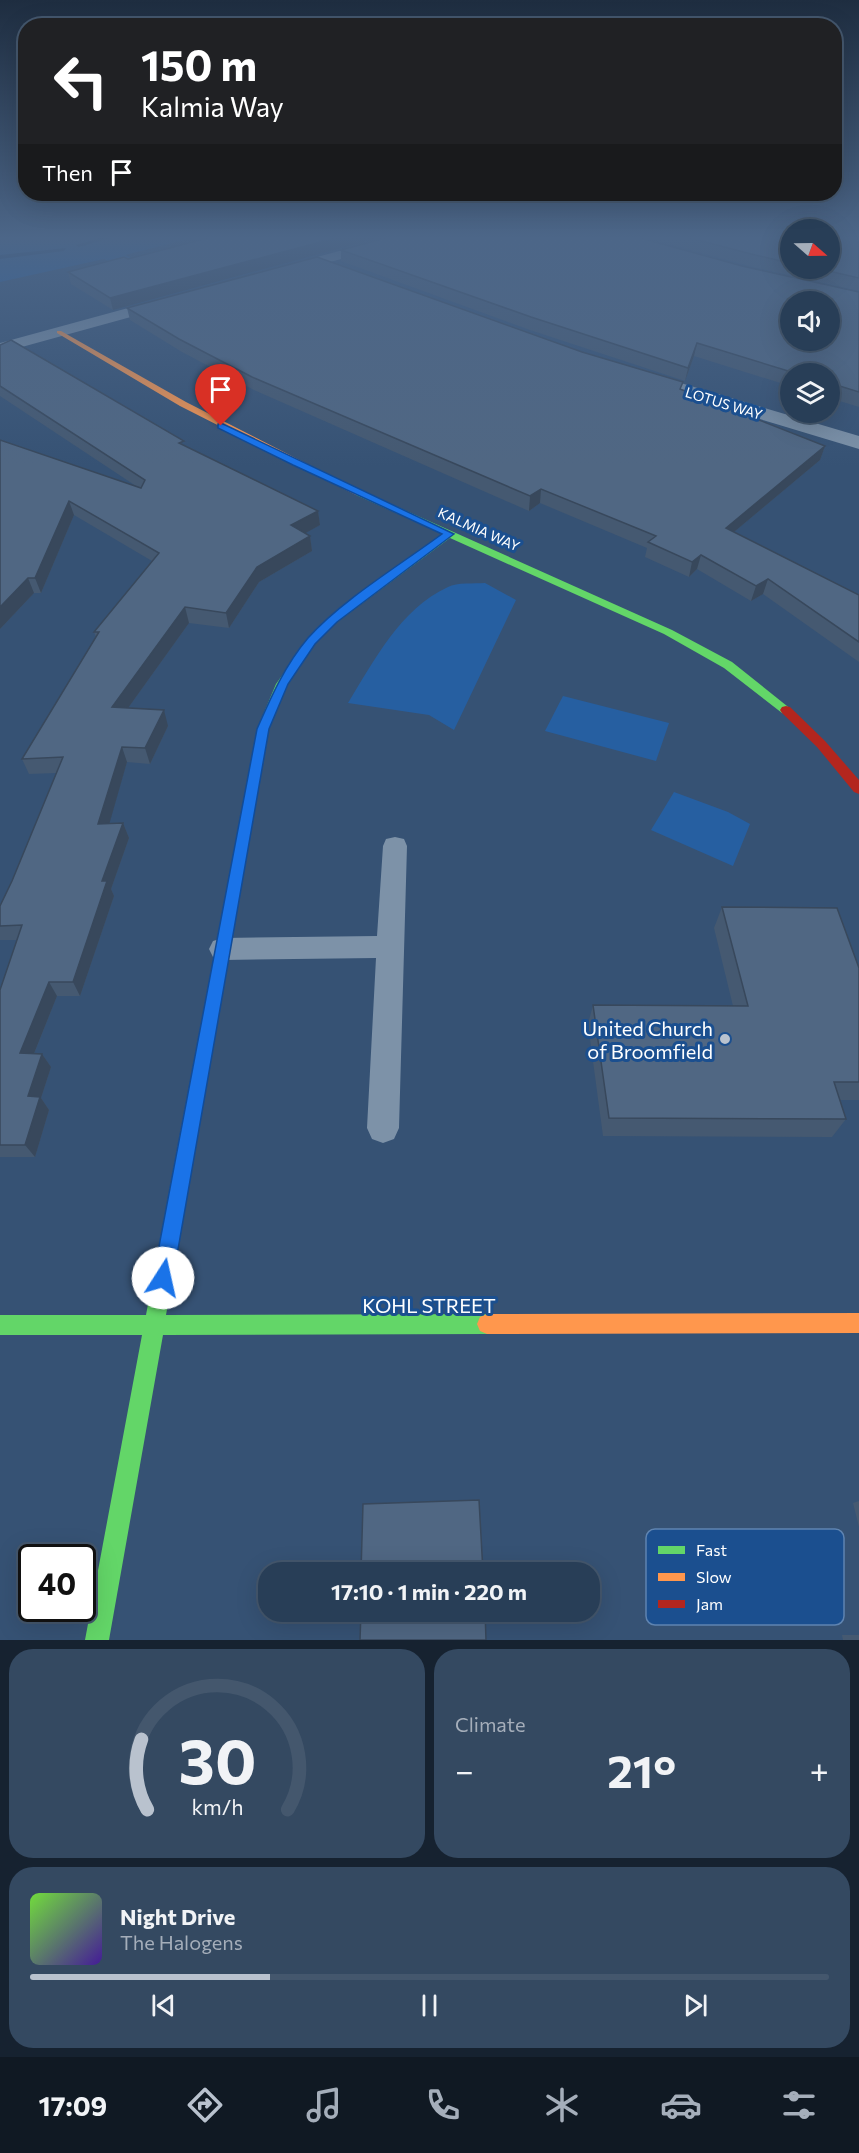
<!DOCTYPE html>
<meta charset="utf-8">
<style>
:root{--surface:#283e57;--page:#344961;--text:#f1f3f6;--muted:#a5aeba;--line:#44576d;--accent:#b9c2ce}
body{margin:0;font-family:Commissioner,sans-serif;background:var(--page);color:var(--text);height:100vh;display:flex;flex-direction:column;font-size:22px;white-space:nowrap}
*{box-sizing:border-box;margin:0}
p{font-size:20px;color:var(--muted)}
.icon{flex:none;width:33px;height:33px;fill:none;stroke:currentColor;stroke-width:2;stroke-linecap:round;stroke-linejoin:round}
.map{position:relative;height:1640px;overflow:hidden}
.details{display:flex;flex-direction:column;gap:9px;padding:9px;background:#162230;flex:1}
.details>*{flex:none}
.top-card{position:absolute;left:18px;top:18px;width:824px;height:183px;border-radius:24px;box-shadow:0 6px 24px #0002,0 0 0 2px var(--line);background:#202124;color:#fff;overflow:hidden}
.needle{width:39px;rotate:110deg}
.controls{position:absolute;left:780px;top:219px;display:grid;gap:12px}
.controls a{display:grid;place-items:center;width:60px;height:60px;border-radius:50%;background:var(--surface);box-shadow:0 6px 24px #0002,0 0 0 2px var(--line);font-size:30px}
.speed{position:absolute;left:18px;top:1544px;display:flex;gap:12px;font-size:30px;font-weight:700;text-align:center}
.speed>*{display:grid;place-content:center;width:78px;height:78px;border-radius:50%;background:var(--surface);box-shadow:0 6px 24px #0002,0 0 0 2px var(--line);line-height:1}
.speed .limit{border:3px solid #111;border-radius:9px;background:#fff;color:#111}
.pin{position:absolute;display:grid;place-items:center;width:51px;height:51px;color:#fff;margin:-62px -26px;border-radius:50% 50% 50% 0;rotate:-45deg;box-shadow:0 0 6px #0007}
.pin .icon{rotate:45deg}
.me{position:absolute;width:66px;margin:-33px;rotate:10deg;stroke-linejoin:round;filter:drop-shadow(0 0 4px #0008)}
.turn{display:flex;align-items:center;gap:21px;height:126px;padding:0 24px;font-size:27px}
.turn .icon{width:78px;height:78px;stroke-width:2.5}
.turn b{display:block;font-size:42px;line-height:51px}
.then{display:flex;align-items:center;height:57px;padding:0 24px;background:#0003;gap:12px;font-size:22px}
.big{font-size:45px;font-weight:700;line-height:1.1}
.details .tile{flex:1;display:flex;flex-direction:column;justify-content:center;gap:9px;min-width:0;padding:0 21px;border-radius:24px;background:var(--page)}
.details .dial{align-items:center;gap:0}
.dial svg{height:156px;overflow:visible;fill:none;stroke:var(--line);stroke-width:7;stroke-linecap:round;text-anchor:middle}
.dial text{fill:var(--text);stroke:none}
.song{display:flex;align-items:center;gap:18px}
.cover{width:72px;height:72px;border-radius:9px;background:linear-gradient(135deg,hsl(100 70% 55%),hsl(260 70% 35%))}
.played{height:6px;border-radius:3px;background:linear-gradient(90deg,var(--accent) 30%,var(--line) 30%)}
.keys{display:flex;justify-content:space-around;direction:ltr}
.heat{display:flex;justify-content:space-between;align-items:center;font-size:33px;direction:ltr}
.details .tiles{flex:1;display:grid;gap:9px;grid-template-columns:1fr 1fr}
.tile:last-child{grid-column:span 2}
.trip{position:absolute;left:258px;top:1562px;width:342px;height:60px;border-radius:24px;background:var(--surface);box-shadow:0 6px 24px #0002,0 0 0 2px var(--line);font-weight:700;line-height:60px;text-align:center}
.menu{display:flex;height:96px;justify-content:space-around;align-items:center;background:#101923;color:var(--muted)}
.menu .icon{width:42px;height:42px}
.menu .current{color:var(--accent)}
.menu b{font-size:27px;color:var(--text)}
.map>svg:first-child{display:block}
.green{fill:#265fa1}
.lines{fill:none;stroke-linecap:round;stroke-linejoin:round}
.stream{fill:#153c6e;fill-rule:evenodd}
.lane{fill:#7d92a8;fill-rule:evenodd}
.street{fill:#7d92a8;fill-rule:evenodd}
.fast{fill:#63d668;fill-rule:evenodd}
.slow{fill:#ff974d;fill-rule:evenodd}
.jam{fill:#b3261e;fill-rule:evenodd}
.wall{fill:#455971}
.shaded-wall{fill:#38485c}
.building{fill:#506783;stroke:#38485c;stroke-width:1.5;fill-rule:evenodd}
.route{fill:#1a73e8;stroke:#114b97;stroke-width:1.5}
.poi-dot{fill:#b9c2ce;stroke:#1b4f8f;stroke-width:2}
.labels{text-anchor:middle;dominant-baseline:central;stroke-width:6;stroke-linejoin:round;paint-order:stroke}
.far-street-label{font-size:14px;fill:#fff;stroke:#1b4f8f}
.near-poi-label{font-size:20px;fill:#fff;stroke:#1b4f8f;text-anchor:end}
.near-street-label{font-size:20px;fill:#fff;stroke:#1b4f8f}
.key{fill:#1b4f8f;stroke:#5f84b1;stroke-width:1.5}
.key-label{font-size:16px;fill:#fff}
</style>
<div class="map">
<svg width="859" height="1640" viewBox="0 0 859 1640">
<rect width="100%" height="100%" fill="#365274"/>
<g class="green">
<path d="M0 236H201L125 255 189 286 169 291 104 259 0 282Z"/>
<path d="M485 583 516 600 454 730 429 715 348 703C374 661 400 609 448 587 457 582 474 584 485 583Z"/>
<path d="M563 696 669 723 656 761 545 731Z"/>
<path d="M674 792 728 812 750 824 733 866 651 830Z"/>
</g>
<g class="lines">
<g class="stream">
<path d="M106 236H116L79 247 76 245Z"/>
<path d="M66 248 64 251 0 259V255Z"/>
</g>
<path class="lane" d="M395 837 404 839 407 846 399 1128 394 1139 383 1143 372 1139 367 1128 376 958 223 960 213 957 209 949 213 941 223 938 377 936 383 846 386 839Z"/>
<g class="street">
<path d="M394 236H417L415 239 282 275 275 271 277 268Z"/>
<path d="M172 296 178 298 180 301 178 304 0 353V343Z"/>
<path d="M637 370 859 436V449L631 380 628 376 631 372Z"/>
</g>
<g class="fast">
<path d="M356 491H362L672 630 732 662 792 710 786 714 782 713 724 668 664 634 450 538 337 622 315 644 288 684 269 729 239 899 237 903 232 905 227 903 225 899 257 729 276 684 307 640 329 618 443 534 356 495Z"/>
<path d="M185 1147 191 1150 194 1156 166 1315 487 1314 494 1317 497 1324 494 1331 487 1334 163 1335 109 1640H85L142 1335H0V1315H146L176 1156 179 1150Z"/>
</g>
<g class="slow">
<path d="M57 331H61L186 402 364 493 356 495 180 406 57 333Z"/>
<path d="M232 893 237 895 239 899 194 1156 191 1162 185 1165 179 1162 176 1156 225 899 227 895Z"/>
<path d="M859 1313V1333L487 1334 480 1331 477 1324 480 1317 487 1314Z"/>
</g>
<path class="jam" d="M786 706 790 707 825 741 859 780V794L854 792 817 747 782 713 780 710 782 707Z"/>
</g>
<g class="wall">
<path d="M640 236H790V268H830L859 236V291L749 266Z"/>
<path d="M341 250 742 266 859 292V407L830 398V374H790V386L694 356 685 381 530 330 341 261Z"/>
<path d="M128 259 113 310 71 284 68 272Z"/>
<path d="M127 308 681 390 825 446 820 460 734 532 859 595V662L763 594 751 601 697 569 689 577 645 557 647 548 540 503 529 511 254 390 182 352 130 320Z"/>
<path d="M0 345 186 446 318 511 320 525 305 533 310 536 312 551 259 582 229 628 189 623 128 708 168 726 150 764 127 762 109 823H123L129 838 111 889 114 896 80 996H57L34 1054H42L51 1067 41 1098 49 1110 35 1157H0V990L17 940H0V906L12 881 57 773 29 774 22 759 96 637 94 632 152 561 74 515 41 593H34L0 629V440L139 488 0 396Z"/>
<path d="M722 907 859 968V1100H839L846 1119 832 1137 603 1136 588 1024 593 1005 733 1006 714 928Z"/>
<path d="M859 1501V1527L853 1503Z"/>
<path d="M842 1635H859V1640H843Z"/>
</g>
<g class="shaded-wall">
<path d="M343 236H385L113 310 110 298Z"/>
<path d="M697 343 694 356 685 381 688 368Z"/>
<path d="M825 446 820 460 722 542 726 528Z"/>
<path d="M541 489 540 503 529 511 530 496Z"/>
<path d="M69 501 74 515 41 593 35 578Z"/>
<path d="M318 511 320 525 293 540 291 525Z"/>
<path d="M310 536 312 551 259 582 229 628 226 613 257 567Z"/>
<path d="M701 555 697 569 689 577 692 562Z"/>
<path d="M28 578 34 593 0 629V607Z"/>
<path d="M768 579 763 594 751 601 756 586Z"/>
<path d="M185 607 189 623 118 722 112 707Z"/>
<path d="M164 710 168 726 150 764 145 748Z"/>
<path d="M122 747 127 762 105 839 98 824Z"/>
<path d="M123 823 129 838 111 889 114 896 80 996 73 982 102 881Z"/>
<path d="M49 982 57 996 29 1066 20 1053Z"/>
<path d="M42 1054 51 1067 41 1098 49 1110 35 1157 25 1145 28 1096Z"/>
</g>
<g class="building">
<path d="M215 236H343L110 298 68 272 124 257 128 259Z"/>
<path d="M393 236H633L742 266 859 292V392L830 383V374H798L697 343 688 368 531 317 341 250ZM790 302H830V340H790Z"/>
<path d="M683 236H790V263L751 254Z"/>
<path d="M830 236H859V278L816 268H830Z"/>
<path d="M317 257 582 352 683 382 680 389 825 446 726 528 859 595V642L768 579 756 586 701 555 692 562 648 542 656 536 541 489 530 496 252 377 179 339 127 308Z"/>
<path d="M11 340 184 441 179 443 318 511 291 525 310 536 257 567 226 613 185 607 112 707 164 710 145 748 122 747 98 824 123 823 102 881H107L73 982H49L20 1053 42 1054 28 1096 40 1097 25 1145H0V990L22 925 0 926V906L12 881 63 757 22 759 99 632H94L159 553 69 501 35 578H28L0 607V440L141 488 145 480 0 386V345Z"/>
<path d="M722 907 837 908 859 968V1082H834L846 1119 609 1118 593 1005 748 1006Z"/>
<path d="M479 1500 483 1572H361L363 1504Z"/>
<path d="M361 1611H485L486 1640H360Z"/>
</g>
<linearGradient id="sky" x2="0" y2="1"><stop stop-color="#1e2d40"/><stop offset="0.51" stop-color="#4c6688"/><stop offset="1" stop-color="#4c6688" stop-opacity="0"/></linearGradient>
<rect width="859" height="466" fill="url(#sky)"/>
<path class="route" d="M221 423 454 534 337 622 315 644 288 684 269 729 173 1278 170 1285 163 1288 156 1285 153 1278 257 729C271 697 285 665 308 638 342 600 400 565 442 534L293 465 218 428V424Z"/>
<circle class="poi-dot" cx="725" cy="1039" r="6"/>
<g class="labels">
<g class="far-street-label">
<text transform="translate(724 403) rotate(17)">LOTUS WAY</text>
<text transform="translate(479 529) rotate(24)">KALMIA WAY</text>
</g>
<g class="near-poi-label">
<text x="713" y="1028">United Church<tspan x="713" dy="23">of Broomfield</tspan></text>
</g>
<g class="near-street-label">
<text x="429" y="1305">KOHL STREET</text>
</g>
</g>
<rect x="646" y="1529" width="198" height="96" rx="9" class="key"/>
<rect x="658" y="1546" width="27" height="8" fill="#63d668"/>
<rect x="658" y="1573" width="27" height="8" fill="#ff974d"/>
<rect x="658" y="1600" width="27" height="8" fill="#b3261e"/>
<g class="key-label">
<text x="696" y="1556">Fast</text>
<text x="696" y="1583">Slow</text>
<text x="696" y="1610">Jam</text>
</g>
</svg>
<div class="controls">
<a><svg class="needle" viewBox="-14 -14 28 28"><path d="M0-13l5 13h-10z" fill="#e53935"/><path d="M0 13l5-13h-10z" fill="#a5aeba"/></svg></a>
<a><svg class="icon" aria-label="sound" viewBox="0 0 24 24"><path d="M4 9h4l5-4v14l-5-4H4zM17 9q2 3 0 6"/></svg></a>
<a><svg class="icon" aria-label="layers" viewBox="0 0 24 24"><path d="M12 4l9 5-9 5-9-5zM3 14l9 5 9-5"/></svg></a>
</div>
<div class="speed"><div class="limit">40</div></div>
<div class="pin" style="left:221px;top:426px;background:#d93025"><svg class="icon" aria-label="arrive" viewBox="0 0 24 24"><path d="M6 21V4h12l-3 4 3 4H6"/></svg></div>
<svg class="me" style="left:163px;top:1278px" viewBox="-20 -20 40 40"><circle r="19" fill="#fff"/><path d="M0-13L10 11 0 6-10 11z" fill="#1a73e8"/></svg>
<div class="trip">17:10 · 1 min · 220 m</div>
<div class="top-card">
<div class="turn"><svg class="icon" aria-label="left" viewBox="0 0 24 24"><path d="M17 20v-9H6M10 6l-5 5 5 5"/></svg><div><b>150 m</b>Kalmia Way</div></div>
<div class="then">Then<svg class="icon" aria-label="arrive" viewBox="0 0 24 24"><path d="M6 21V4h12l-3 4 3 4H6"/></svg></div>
</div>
</div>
<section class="details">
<div class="tiles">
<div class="tile dial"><svg viewBox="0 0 100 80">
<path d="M14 69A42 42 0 1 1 86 69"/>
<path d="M14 69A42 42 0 0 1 11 33" stroke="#b9c2ce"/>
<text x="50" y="56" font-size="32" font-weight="700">30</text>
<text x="50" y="72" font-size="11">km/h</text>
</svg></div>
<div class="tile"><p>Climate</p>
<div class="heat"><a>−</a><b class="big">21°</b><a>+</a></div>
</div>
<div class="tile">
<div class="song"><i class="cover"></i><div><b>Night Drive</b><p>The Halogens</p></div></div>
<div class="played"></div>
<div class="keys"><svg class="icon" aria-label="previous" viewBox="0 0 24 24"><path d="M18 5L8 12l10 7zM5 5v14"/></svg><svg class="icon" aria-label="pause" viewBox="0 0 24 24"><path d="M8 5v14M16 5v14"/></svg><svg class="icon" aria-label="next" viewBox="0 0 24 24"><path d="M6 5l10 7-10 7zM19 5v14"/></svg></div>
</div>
</div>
</section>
<nav class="menu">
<b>17:09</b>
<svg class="icon current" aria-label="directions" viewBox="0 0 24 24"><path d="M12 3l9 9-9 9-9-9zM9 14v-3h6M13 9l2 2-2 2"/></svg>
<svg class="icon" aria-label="music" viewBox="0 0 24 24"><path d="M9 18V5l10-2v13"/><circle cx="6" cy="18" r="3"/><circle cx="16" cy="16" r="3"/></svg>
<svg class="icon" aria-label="phone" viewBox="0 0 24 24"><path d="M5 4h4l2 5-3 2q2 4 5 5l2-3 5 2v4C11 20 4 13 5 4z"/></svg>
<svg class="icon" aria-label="climate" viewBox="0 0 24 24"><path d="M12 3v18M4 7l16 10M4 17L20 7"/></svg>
<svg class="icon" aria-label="car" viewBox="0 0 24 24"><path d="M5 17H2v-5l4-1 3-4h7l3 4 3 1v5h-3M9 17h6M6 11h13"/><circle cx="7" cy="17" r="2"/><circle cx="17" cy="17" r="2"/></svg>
<svg class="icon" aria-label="filters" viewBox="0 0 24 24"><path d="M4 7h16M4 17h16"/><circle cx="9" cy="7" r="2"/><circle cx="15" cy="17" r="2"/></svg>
</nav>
